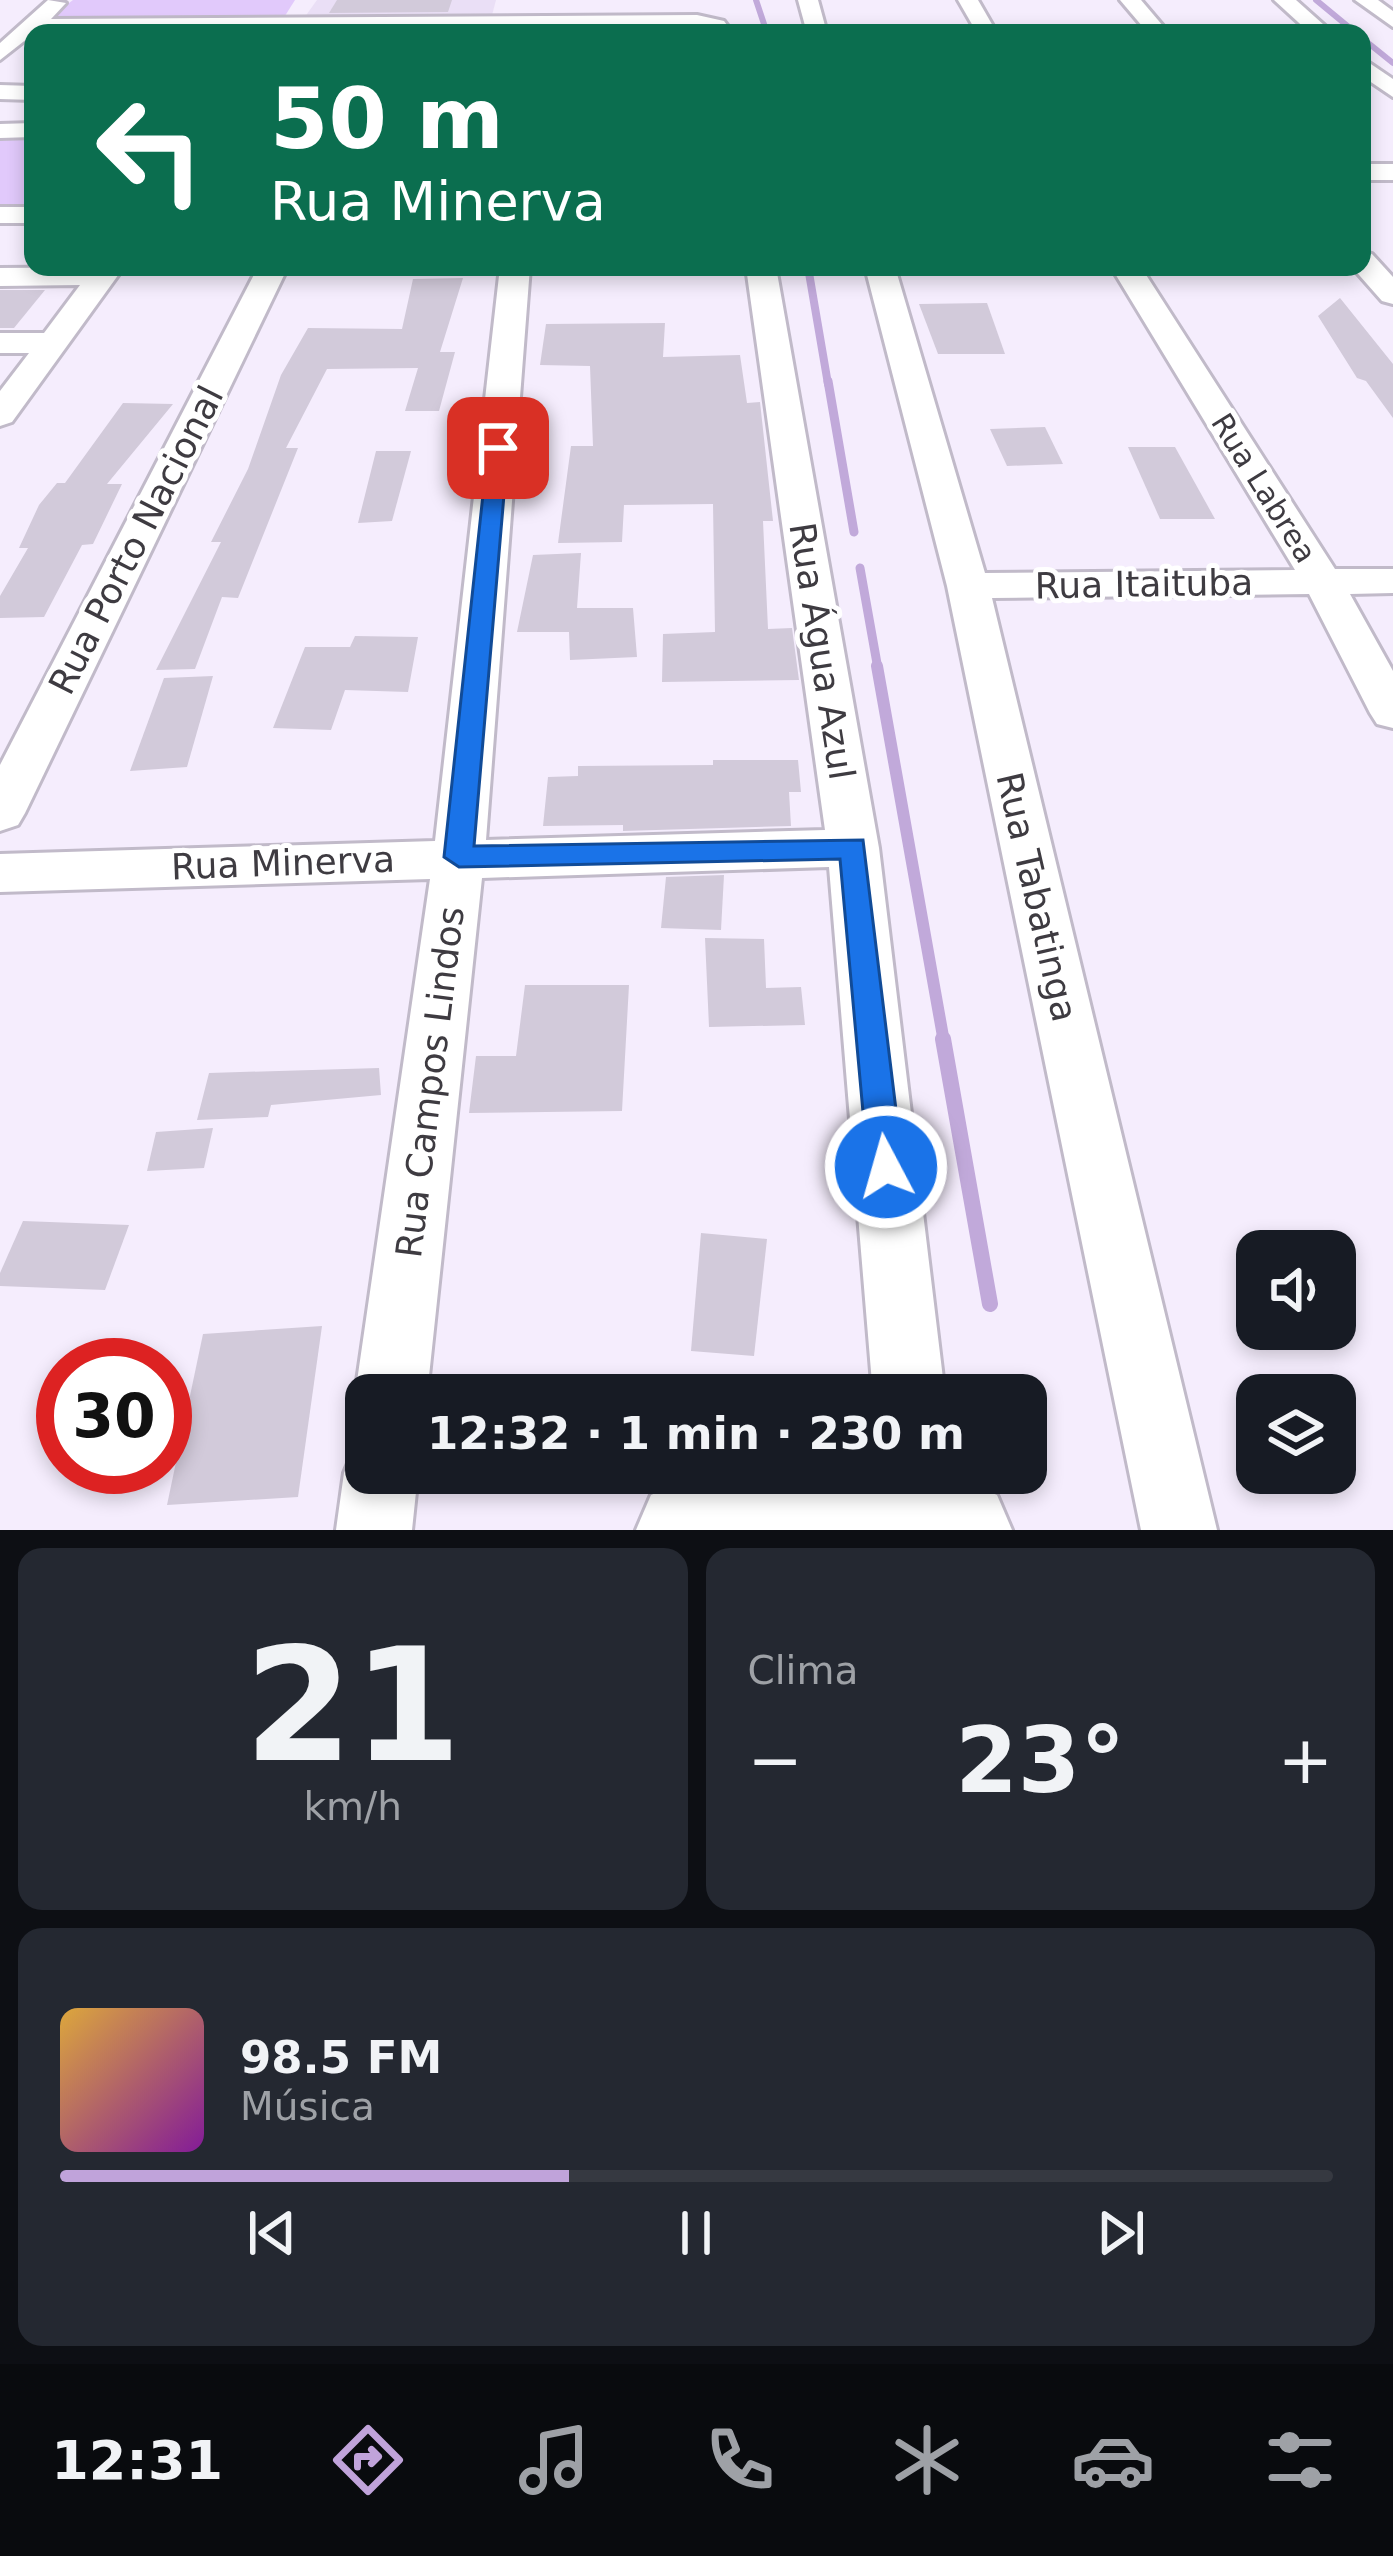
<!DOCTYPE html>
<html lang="pt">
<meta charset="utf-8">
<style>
:root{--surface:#171b24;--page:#242831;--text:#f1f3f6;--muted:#9ea1a6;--line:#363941;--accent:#c0a3da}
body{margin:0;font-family:"DejaVu Sans",sans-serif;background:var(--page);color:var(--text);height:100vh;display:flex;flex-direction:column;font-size:45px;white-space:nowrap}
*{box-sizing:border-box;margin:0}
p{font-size:39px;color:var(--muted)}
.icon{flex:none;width:66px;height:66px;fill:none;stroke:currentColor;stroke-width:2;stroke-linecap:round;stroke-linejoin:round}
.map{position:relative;height:1530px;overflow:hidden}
.details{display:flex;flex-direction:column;gap:18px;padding:18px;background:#0d0f14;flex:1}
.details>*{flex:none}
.guide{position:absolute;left:24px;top:24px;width:1347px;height:252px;border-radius:24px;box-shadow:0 6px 18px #0003;background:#0b6e4f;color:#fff;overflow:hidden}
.tools{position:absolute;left:1236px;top:1230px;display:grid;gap:24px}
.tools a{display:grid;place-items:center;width:120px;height:120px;border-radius:24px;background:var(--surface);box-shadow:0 6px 18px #0003;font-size:60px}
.speed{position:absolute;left:36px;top:1338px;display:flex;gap:24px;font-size:60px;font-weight:700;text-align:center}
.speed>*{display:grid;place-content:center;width:156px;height:156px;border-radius:50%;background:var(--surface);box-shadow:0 6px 18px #0003;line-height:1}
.speed .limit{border:18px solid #d22;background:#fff;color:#111}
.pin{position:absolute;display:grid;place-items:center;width:102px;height:102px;color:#fff;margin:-51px;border-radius:24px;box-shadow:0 6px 18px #0006}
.me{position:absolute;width:132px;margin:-66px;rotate:354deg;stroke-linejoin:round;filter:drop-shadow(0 0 9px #0008)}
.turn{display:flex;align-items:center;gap:42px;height:252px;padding:0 48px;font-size:54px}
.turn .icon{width:156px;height:156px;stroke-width:2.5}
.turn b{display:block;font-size:84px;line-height:102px}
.big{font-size:90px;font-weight:700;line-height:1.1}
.details .tile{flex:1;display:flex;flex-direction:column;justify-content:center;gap:18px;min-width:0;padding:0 42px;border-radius:24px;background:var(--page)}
.details .dial{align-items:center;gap:0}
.dial b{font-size:156px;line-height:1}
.song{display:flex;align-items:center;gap:36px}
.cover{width:144px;height:144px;border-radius:18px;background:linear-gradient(135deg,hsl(40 70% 55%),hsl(290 70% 35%))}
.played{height:12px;border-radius:6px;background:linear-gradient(90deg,var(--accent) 40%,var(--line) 40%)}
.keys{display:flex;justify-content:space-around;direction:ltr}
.heat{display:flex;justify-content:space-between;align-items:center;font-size:66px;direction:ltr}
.details .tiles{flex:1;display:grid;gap:18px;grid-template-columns:1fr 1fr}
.tile:last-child{grid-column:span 2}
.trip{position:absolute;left:345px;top:1374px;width:702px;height:120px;border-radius:24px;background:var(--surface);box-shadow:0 6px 18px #0003;font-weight:700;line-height:120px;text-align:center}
.dock{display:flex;height:192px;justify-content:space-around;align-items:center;background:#090b0e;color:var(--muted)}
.dock .icon{width:84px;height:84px}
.dock .selected{color:var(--accent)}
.dock b{font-size:54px;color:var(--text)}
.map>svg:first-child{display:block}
.built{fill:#eadff6}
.green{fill:#e1c9fb}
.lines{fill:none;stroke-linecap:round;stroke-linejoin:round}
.stream-far4{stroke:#c1a9da;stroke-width:6}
.stream-far3{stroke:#c1a9da;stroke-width:8}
.stream-far2{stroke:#c1a9da;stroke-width:9}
.stream-far1{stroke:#c1a9da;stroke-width:12}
.stream{stroke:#c1a9da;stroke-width:16}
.building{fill:#d2cada}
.minor-casing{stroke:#c1bac9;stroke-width:6}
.tertiary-casing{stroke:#c1bac9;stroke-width:6}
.minor{fill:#fff;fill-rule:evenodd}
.tertiary{fill:#fff;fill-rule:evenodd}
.route{fill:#1a73e8;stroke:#114b97;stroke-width:3}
.labels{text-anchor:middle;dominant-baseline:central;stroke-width:10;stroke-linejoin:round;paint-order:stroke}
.far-street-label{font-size:30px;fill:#3e3b41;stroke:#fff}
.street-label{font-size:36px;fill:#3e3b41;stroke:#fff}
</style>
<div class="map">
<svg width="1393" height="1530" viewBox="0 0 1393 1530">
<rect width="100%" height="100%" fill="#f5edfd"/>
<path class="built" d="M317 0H496L491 19 302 21Z"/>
<g class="green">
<path d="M73 0H295L283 19 41 24Z"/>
<rect x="0" y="140" width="33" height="71"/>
</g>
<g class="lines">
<g class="stream-far4">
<path d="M756 0 767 33"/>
<path d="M1316 0 1356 33"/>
<path d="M1362 38 1393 63"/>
</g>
<path class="stream-far3" d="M808 267 828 384"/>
<g class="stream-far2">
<path d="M828 381 854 532"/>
<path d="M860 568 878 669"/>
</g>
<path class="stream-far1" d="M877 666 944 1042"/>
<path class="stream" d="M943 1039 990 1304"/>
</g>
<g class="building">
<path d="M337 0H452L448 12 329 13Z"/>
<path d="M463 278 440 352H455L439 411H405L418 368 327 369 286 448H298L238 598 222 597 195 669 156 670 221 542H211L248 469 281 375 308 328 402 329 413 279Z"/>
<path d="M0 290H45L14 328H0Z"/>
<path d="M1340 298 1393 364V418L1366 381 1357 378 1318 316Z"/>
<path d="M987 303 1005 354H938L919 304Z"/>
<path d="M665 323 663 357 740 355 747 403 760 402 773 521H763L768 629 792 628 799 680 662 682 663 634 715 632 713 504 624 505 622 542 558 543 571 446H593L590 366 540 365 546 324Z"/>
<path d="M123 403 173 404 107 484H122L93 544 82 545 44 617 0 618V596L28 548H19L39 505 57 483H65Z"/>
<path d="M1045 427 1063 464 1007 466 990 429Z"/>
<path d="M1128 447H1175L1215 519H1160Z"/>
<path d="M376 451H411L392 521 358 523Z"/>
<path d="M581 553 577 608H633L637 657 570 660 569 632H517L533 555Z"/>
<path d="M355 636 418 637 408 692 345 690 331 730 273 728 305 647H350Z"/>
<path d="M213 676 187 767 130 771 164 678Z"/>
<path d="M713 760H798L801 792H789L791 826 623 831V825L543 826 548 777 578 776V766L713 765Z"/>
<path d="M724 875 721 930 661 928 666 877Z"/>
<path d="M705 938 764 939 766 988 801 987 805 1025 709 1027Z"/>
<path d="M525 985H629L622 1111 469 1113 476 1056H516Z"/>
<path d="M379 1068 381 1095 271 1105 268 1117 197 1120 209 1073Z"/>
<path d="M213 1128 204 1168 147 1171 156 1132Z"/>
<path d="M23 1221 129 1225 105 1290 0 1286V1273Z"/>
<path d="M701 1233 767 1239 754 1356 691 1351Z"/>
<path d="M322 1326 298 1497 167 1505 203 1334Z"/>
</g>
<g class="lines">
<defs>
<g id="minor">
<path d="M48 0 66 3 51 19 697 15 724 21 733 33 697 27 37 31 0 60V43Z"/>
<path d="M798 0H818L827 33H807Z"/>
<path d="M958 0H978L997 33H977Z"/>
<path d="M1120 0H1141L1169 33H1148Z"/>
<path d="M1274 0H1296L1333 33H1310Z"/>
<path d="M1355 0H1378L1393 11V27Z"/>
<path d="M1362 58 1393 79V97L1362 76Z"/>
<path d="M0 85 33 86V100L0 99Z"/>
<path d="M33 123V137L0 138V124Z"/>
<rect x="1362" y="164" width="31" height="16"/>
<rect x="0" y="207" width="33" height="16"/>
<path d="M1362 251 1372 254 1393 277V304L1382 301 1352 267H1362Z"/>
<path d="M124 267 12 422 0 426V391L29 353H0V333H44L80 285 0 286V268Z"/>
<path d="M258 267H288L25 813 18 825 0 831V765Z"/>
<path d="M500 267H530L486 840 825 830 746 267H776L879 848 945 1395H873L829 867 482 878 427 1395H366V1420L355 1395 430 879 0 892V854L435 841Z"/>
<path d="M865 267H895L985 573 1295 570 1111 267H1141L1335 569H1393V593L1350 594 1393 671V728L1377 724 1370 713 1309 594 992 598 1217 1530H1141L947 586Z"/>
<path d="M366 1442V1473H418L412 1530H336L344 1473 355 1447Z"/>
<path d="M880 1473H954L961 1530H885Z"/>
</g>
<path id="tertiary" d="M686 1480H962L997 1495 1012 1530H636L651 1495Z"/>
</defs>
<use href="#minor" class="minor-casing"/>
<use href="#tertiary" class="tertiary-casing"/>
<use href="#minor" class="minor"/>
<use href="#tertiary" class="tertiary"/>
</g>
<path class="route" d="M498 442 508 448 474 846 863 840 903 1167 898 1178 886 1183 873 1178 868 1167 840 859 459 867 444 857 488 448Z"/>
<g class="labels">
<g class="far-street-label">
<text transform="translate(1264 488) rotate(58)">Rua Labrea</text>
</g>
<g class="street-label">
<text transform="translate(136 540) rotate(-63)">Rua Porto Nacional</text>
<text transform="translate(1144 584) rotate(-1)">Rua Itaituba</text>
<text transform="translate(822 651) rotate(81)">Rua Água Azul</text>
<text transform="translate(283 863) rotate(-2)">Rua Minerva</text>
<text transform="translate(1037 897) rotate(77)">Rua Tabatinga</text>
<text transform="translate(430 1082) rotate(-83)">Rua Campos Lindos</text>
</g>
</g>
</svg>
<div class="tools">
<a><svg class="icon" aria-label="sound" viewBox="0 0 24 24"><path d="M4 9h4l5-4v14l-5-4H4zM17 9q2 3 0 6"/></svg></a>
<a><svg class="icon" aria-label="layers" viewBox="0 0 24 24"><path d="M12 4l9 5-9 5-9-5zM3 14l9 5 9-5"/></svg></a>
</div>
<div class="speed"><div class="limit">30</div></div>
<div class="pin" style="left:498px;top:448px;background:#d93025"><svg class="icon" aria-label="arrive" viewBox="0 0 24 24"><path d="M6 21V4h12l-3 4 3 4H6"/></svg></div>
<svg class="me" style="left:886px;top:1167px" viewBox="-20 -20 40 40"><circle r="17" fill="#1a73e8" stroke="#fff" stroke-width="3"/><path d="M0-11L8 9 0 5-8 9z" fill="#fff"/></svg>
<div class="trip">12:32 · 1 min · 230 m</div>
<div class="guide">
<div class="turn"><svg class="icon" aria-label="left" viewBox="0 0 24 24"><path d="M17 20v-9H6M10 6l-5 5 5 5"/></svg><div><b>50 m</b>Rua Minerva</div></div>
</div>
</div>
<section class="details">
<div class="tiles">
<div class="tile dial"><b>21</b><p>km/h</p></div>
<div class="tile"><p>Clima</p>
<div class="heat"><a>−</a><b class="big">23°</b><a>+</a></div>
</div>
<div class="tile">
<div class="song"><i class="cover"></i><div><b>98.5 FM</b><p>Música</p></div></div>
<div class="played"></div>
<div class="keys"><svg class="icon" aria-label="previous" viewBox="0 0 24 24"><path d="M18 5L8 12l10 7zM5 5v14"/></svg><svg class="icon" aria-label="pause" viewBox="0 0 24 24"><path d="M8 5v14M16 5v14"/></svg><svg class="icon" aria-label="next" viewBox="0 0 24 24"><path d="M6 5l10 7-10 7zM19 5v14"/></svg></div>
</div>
</div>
</section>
<nav class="dock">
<b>12:31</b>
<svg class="icon selected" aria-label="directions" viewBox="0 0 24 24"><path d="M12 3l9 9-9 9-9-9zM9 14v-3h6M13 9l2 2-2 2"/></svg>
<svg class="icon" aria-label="music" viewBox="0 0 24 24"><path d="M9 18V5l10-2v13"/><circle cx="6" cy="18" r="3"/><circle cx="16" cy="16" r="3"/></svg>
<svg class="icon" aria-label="phone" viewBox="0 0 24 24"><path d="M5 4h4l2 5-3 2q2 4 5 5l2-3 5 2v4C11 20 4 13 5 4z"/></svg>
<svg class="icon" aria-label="climate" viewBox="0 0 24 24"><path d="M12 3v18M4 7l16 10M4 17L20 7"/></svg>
<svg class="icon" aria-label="car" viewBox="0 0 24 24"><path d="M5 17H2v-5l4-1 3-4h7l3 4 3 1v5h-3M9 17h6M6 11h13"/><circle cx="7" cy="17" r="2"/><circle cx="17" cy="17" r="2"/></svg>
<svg class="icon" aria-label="filters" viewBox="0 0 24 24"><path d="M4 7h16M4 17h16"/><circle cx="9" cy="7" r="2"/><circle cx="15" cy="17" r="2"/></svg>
</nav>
